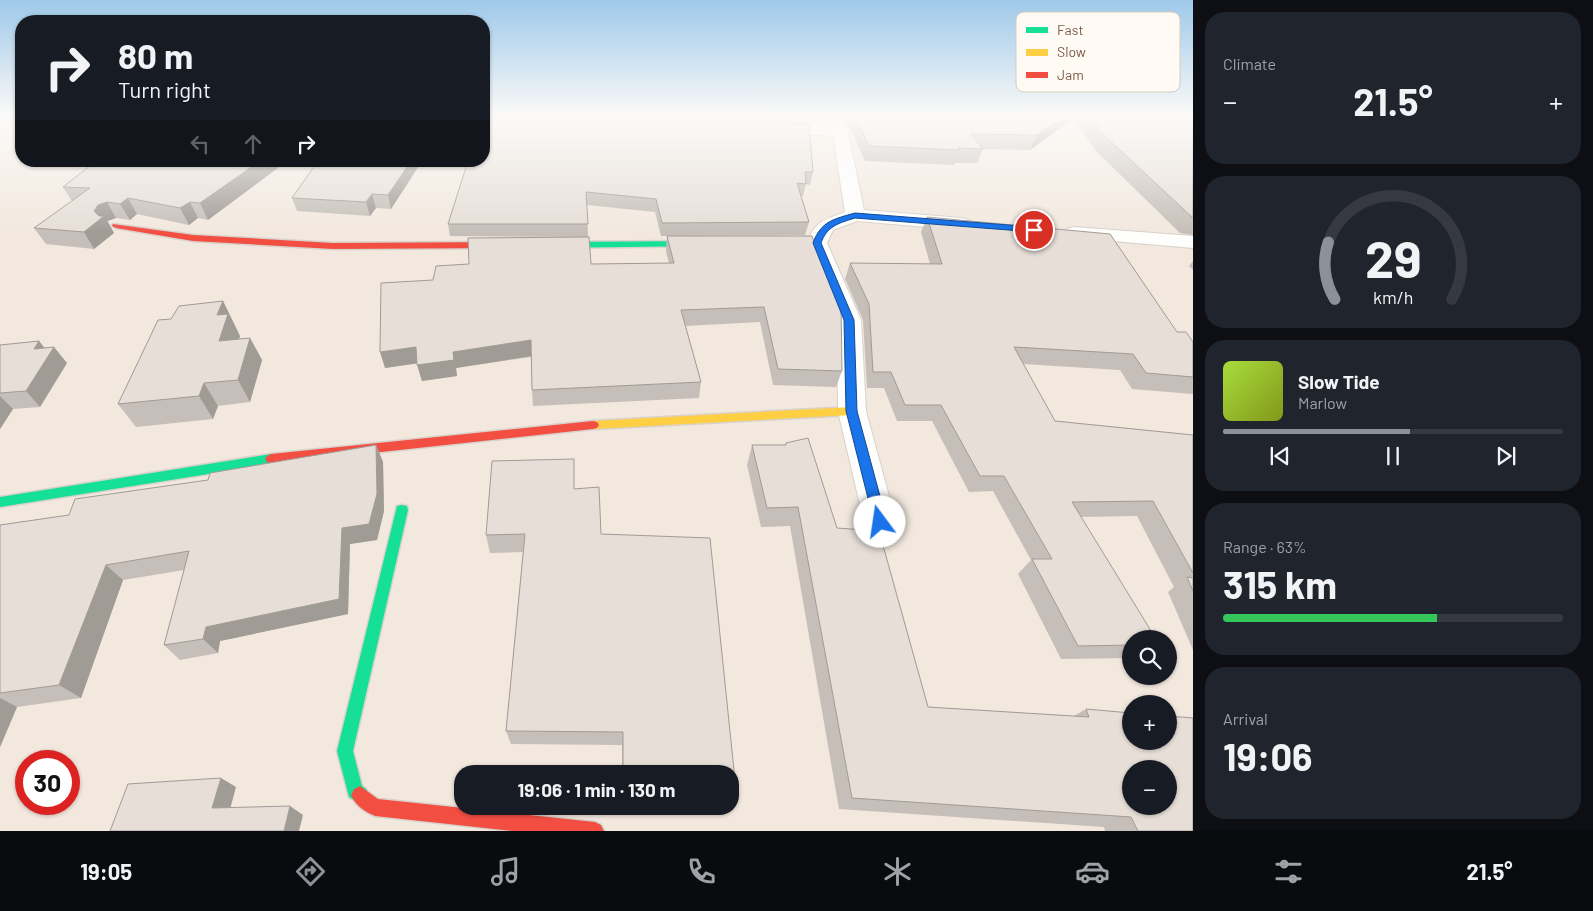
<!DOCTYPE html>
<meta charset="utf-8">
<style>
:root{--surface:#171b24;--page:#20242c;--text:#f1f3f6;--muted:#9ea1a6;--line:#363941;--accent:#8c9099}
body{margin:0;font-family:Barlow,sans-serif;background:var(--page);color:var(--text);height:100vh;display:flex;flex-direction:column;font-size:19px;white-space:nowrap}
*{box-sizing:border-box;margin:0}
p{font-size:16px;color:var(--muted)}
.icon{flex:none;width:28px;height:28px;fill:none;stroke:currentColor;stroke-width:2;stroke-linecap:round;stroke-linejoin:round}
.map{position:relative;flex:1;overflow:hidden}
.side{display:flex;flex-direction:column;gap:12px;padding:12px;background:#0d0f14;width:400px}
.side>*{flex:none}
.guide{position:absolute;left:15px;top:15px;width:475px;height:152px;border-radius:20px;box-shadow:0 1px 4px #0004;background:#171b24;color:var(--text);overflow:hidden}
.buttons{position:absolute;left:1122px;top:630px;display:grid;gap:10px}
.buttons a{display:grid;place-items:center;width:55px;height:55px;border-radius:50%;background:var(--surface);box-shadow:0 1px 4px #0004;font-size:25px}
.speed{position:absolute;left:15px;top:750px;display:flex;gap:10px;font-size:25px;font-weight:700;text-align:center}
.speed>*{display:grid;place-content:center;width:65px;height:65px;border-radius:50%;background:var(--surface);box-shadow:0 1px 4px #0004;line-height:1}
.speed .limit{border:8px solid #d22;background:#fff;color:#111}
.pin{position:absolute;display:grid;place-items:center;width:42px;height:42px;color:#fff;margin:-21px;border:2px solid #fff;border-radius:50%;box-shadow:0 1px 5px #0007}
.me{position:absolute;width:55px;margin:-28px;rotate:346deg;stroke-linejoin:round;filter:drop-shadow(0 0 4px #0008)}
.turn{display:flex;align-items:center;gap:18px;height:105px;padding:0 20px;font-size:22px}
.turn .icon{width:65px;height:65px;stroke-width:2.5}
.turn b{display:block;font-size:35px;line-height:42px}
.lanes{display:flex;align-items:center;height:48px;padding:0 20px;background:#0003;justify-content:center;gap:25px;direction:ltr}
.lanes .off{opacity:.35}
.big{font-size:38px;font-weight:700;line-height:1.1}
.side .widget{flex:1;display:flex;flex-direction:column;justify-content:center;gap:8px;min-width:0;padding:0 18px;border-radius:20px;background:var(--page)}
.side .dial{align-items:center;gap:0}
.dial svg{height:130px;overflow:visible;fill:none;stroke:var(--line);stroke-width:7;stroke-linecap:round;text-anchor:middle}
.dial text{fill:var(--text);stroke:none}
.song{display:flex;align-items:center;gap:15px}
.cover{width:60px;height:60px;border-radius:8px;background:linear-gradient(135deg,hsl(80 70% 55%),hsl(70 70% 35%))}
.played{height:5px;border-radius:2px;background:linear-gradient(90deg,var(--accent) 55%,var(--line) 55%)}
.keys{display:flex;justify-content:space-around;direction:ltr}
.heat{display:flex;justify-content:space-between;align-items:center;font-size:28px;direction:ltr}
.charge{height:8px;border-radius:4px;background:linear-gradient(90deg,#34c759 63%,var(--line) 0)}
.trip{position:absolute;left:454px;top:765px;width:285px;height:50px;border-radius:20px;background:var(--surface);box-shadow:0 1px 4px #0004;font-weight:700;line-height:50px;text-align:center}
.tab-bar{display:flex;height:80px;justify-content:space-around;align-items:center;background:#090b0e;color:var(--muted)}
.tab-bar .icon{width:35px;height:35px}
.tab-bar .selected{color:var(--accent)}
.tab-bar b{font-size:22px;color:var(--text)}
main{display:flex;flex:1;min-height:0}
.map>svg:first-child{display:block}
.residential{fill:#f2e8de;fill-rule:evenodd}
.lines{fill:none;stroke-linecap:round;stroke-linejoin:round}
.street-casing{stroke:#d7d1cb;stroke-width:2}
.fast-casing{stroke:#d9d2cb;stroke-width:3}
.slow-casing{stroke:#d9d2cb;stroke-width:3}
.jam-casing{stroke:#d9d2cb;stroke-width:3}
.street{fill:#fefefd;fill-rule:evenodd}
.fast{fill:#16e098;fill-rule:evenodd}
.slow{fill:#ffcf43;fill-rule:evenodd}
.jam{fill:#f24e42;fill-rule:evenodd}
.wall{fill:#c6bfb9}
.shaded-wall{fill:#a19b96}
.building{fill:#e6ded7;stroke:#a19b96;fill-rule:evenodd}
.route{fill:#1a73e8;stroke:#114b97}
.key{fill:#fffaf3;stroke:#d7cbc1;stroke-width:1}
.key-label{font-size:14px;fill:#7a5c4d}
</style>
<main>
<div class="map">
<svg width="1193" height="831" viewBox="0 0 1193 831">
<rect width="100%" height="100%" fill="#f9f5f0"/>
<path class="residential" d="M0 116H21V161H484V116H1193V831H0ZM1131 639H1169V676H1131ZM1131 704H1169V741H1131ZM26 761H69V804H26ZM1131 769H1169V806H1131ZM462 774H730V806H462Z"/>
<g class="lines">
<defs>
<g id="street">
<path d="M827 116H843L848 132 864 210 962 218 969 220 972 224 969 228 962 230 857 221 833 230 827 243 861 320 866 411 896 522 891 531 880 535 869 531 864 522 838 411 837 320 807 243C815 221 824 220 845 212L833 136 772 133 766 131 764 128 766 125 772 123 830 127Z"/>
<path d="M1074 227 1193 236V248L1067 237 1064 233 1067 229Z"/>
</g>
<g id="fast">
<path d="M703 241 707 244 706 246 551 248 547 245 551 242Z"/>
<path d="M271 454 275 456 277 459 275 462 271 464 0 507V497Z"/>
<path d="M402 505 407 506 408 510 353 751 362 786 366 789 369 795 366 801 360 804 349 797 337 751 396 510 397 506Z"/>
</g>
<path id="slow" d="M852 407 858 411 852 415 593 429 589 428 587 425 589 422 593 421Z"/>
<g id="jam">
<path d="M113 224 193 235 333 243 506 242 510 245 506 248 333 249 193 241 116 228 112 226Z"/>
<path d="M593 421 597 422 599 425 597 428 593 429 271 464 267 462 265 459 267 456 271 454Z"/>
<path d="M360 786 378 799 595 822 601 825 604 831H513L375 816C365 812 355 805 351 795L354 789Z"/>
</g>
</defs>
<use href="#street" class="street-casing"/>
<use href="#fast" class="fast-casing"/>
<use href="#slow" class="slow-casing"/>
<use href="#jam" class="jam-casing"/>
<use href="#street" class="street"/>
<use href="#fast" class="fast"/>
<use href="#slow" class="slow"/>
<use href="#jam" class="jam"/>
</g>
<g class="wall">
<path d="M484 116 813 172 810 185 806 184 803 196H801L809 222 805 235 661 236 655 212 587 205 588 237 450 236 448 224Z"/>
<path d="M686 116H807L805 124Z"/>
<path d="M845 116H1193V235L1180 233 1097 152 1073 119 1030 150 983 149 977 163H955L954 165 865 161Z"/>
<path d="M96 161H287L208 220 198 218 189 225 137 214 130 220 116 218 108 221 114 233 94 249 46 244 34 228 72 201 63 187Z"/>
<path d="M422 161 391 209 376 208 370 216 297 211 292 198Z"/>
<path d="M927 217 1177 332 1193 342V394L1132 389 1120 370 1023 364 1055 421 1193 435V650L1168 592 1174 587 1137 516 1081 517 1131 639V658L1061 659 1018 574 1031 560 993 491 969 492 932 421H897L884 388H867L863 320 845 279 850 263 930 264 921 232Z"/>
<path d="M667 236H812L842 371 836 387 773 385 760 322 685 326 701 382 699 398 533 406 532 390 531 357 456 368 457 376 422 381 417 363 385 368 433 280 591 264 669 263 666 252Z"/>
<path d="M1193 261V270L1189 266Z"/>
<path d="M223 301 240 336 239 339 250 338 262 360 250 402 218 406 213 419 136 427 118 404 171 319Z"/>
<path d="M39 341 45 348 67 363 40 407 13 409 0 429V345Z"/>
<path d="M786 443 837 528 928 707 1074 716 1086 709 1193 831H1105L1104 827 839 809 790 526 761 527 747 465 752 445H785Z"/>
<path d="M376 445 383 462 384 511 377 540 350 544 348 614 220 641 218 653 180 660 164 645 184 570 123 580 81 698 17 707 0 747V525L69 515 208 480Z"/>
<path d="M575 489 601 534 735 780 730 789V774H622V745L511 744 506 731 523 552 490 553 486 535Z"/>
</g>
<g class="shaded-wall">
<path d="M1065 116H1075L1073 119 1030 150 1037 135Z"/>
<path d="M260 161H287L208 220 200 203Z"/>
<path d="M411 161H422L391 209 388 195Z"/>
<path d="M372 194 376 208 370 216 366 202Z"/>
<path d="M128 198 137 214 130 220 120 204Z"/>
<path d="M107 202 116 218 107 221 114 233 94 249 84 232 98 205Z"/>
<path d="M190 202 198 218 189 225 180 208Z"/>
<path d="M223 301 240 336 231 363 219 341 217 315Z"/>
<path d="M250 338 262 360 250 402 238 380Z"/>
<path d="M531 340 532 356 456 368 457 376 422 381 417 365 453 352Z"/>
<path d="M39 341 49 354 54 347 67 363 40 407 26 391 34 349Z"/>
<path d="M416 347 420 363 385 368 380 352Z"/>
<path d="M204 383 218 406 213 419 199 396Z"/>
<path d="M0 396 13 409 0 429Z"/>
<path d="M376 445 383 462 384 511 377 540 350 544 348 614 220 641 218 653 203 639 206 627 342 528Z"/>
<path d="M106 565 123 580 81 698 59 685Z"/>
<path d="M0 698 17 707 0 747Z"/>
<path d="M221 778 236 787 228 817 212 808Z"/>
<path d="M290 806 303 815 299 831H284Z"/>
</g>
<g class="building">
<path d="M484 116H652L809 125 813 172H805L806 184 797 183 809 222 662 223 656 199 586 192 588 224H448L468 161H484Z"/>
<path d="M855 116H1065L1037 135 971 134 983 149 958 148 960 150 869 146Z"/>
<path d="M1089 116H1193V218L1106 137Z"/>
<path d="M96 161H260L200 203 190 202 180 208 128 198 120 204 107 202 98 205 94 211 99 216H104L84 232 34 228 90 188 63 187Z"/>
<path d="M318 161H411L388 195 372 194 366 202 292 198Z"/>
<path d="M927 217 1110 234 1177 332H1186L1193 342V377L1146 373 1133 354 1014 347 1055 421 1193 435V573L1153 501 1072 502 1156 639H1131V645L1078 646 1032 559H1052L1004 476H980L941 405H905L891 372H873L869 304 850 263 942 264Z"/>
<path d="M667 236H812L822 263H823L841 304 842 371 778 369 764 307 681 310 701 382 532 390 531 340 453 352 454 360 417 365 416 347 380 352 381 283 433 280 436 266 469 264 468 238 589 237 591 264 674 263Z"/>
<path d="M223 301 217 315 228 314 219 341 250 338 238 380 204 383 199 396 118 404 158 320 171 319 179 306Z"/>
<path d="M39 341 34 349 54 347 26 391 0 393V345Z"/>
<path d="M808 438 837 528 879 531 928 707 1089 717 1086 709 1131 713V741H1169V716L1193 718V831H1138L1131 817 852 798 798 507 767 508 752 445H786V443ZM1131 769H1169V806H1131Z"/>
<path d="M376 445 377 494 369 524 342 528 339 599 206 627 203 639 164 645 189 551 106 565 59 685 0 693V525L69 515 75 499 208 480 210 473Z"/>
<path d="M574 459V489L599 487 601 534 710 538 735 780H730V774H623V732L506 731 525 534 486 535 492 461Z"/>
<path d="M1187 577 1193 578V591Z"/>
<path d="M221 778 212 808 290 806 284 831H110L128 784Z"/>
</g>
<linearGradient id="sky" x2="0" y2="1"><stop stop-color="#9ec9e9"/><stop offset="0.5" stop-color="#fcfaf8"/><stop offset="1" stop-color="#fcfaf8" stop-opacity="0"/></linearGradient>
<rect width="1193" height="233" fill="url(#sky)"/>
<path class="route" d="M855 213 1034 227 1038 230 1034 232 855 218C839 223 827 226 821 243L854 320 857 411 887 522 885 526 880 527 875 526 874 522 846 411 844 320 813 243C821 221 834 219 855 213Z"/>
<rect x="1016" y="12" width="164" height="80" rx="8" class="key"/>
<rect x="1026" y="27" width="22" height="6" fill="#16e098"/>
<rect x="1026" y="49" width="22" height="7" fill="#ffcf43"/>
<rect x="1026" y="72" width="22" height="6" fill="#f24e42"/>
<g class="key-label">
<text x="1057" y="35">Fast</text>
<text x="1057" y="57">Slow</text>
<text x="1057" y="80">Jam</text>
</g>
</svg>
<div class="buttons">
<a><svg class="icon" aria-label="search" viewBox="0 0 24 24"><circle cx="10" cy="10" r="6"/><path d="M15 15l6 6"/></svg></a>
<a>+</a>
<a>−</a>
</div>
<div class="speed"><div class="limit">30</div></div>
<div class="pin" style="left:1034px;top:230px;background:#d93025"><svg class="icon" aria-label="arrive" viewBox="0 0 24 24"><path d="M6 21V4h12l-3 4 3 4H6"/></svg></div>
<svg class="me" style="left:880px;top:522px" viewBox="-20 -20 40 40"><circle r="19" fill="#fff"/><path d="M0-13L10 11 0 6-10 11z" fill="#1a73e8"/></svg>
<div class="trip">19:06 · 1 min · 130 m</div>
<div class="guide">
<div class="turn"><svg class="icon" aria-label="right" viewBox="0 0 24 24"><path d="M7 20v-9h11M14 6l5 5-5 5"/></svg><div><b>80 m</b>Turn right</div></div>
<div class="lanes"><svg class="icon off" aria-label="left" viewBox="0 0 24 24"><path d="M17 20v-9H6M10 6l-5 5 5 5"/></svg><svg class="icon off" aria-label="ahead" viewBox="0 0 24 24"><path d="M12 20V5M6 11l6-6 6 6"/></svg><svg class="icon" aria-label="right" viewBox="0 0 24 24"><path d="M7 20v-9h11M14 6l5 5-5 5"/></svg></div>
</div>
</div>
<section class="side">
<div class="widget"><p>Climate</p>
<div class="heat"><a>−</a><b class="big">21.5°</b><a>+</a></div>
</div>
<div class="widget dial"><svg viewBox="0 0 100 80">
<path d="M14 69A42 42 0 1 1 86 69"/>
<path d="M14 69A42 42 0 0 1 10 34" stroke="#8c9099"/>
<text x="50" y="56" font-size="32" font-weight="700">29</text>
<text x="50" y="72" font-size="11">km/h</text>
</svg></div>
<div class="widget">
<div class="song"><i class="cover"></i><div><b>Slow Tide</b><p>Marlow</p></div></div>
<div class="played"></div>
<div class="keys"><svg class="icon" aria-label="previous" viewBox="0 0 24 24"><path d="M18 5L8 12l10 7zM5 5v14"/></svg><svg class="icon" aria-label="pause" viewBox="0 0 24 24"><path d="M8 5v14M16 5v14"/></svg><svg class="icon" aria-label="next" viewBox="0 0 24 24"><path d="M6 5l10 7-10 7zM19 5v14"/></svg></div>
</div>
<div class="widget"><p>Range · 63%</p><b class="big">315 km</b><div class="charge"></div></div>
<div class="widget"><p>Arrival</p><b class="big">19:06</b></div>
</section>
</main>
<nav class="tab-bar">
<b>19:05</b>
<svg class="icon selected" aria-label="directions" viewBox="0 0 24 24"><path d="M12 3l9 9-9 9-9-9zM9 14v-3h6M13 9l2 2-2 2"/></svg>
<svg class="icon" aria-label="music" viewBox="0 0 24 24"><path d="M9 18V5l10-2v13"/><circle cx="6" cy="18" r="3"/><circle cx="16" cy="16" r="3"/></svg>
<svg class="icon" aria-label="phone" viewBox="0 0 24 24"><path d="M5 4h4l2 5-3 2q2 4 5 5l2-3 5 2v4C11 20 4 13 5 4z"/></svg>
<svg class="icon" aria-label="climate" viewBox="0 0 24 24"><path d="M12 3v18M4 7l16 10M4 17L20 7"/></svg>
<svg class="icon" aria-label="car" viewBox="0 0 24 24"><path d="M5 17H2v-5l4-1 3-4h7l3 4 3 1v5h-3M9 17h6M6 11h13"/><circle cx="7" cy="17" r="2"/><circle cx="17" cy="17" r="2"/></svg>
<svg class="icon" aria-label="filters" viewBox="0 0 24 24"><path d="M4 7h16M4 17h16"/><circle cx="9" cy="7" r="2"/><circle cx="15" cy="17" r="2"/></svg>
<b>21.5°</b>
</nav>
